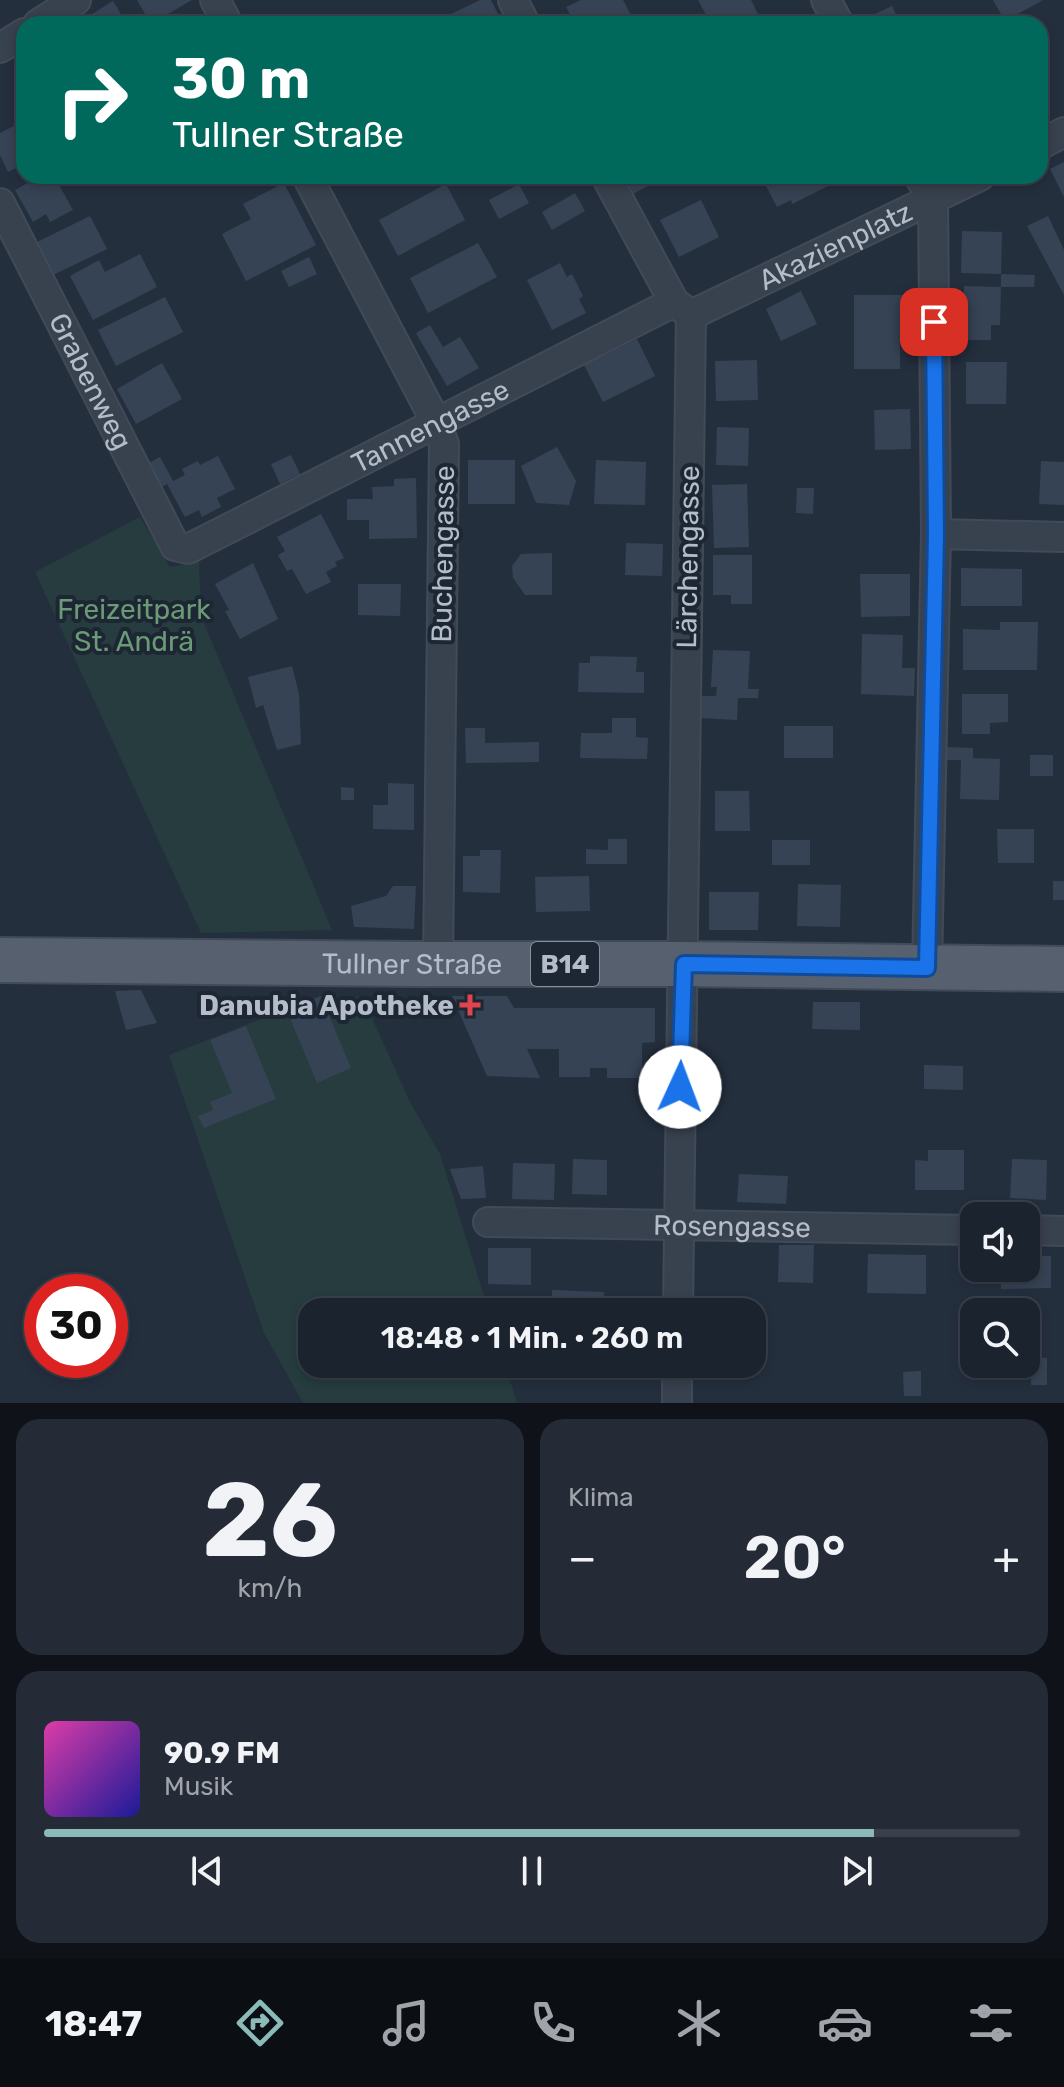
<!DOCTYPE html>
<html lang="de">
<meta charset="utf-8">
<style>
:root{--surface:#1b232e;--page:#242b36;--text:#f1f3f6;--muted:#a0a4aa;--line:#39404a;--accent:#8bbbb9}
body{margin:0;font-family:Rubik,sans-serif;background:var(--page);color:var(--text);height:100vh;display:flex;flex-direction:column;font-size:30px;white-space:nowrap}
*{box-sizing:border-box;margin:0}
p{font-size:26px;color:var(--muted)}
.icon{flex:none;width:44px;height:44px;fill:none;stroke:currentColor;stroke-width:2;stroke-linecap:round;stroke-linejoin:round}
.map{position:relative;height:1403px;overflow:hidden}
.side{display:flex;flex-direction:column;gap:16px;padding:16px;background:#0f1319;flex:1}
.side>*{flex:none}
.guide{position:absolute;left:16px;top:16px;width:1032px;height:168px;border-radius:24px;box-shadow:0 4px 12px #0003,0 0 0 2px var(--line);background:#00695c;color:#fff;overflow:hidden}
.tools{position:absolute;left:960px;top:1202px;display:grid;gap:16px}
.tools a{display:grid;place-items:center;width:80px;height:80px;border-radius:16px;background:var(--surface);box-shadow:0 4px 12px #0003,0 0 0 2px var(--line);font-size:40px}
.speed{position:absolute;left:24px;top:1274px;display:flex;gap:16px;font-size:40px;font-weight:700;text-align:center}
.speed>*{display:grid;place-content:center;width:104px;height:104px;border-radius:50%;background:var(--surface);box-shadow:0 4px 12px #0003,0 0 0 2px var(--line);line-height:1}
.speed .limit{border:12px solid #d22;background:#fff;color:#111}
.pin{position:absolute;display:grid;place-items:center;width:68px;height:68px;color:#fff;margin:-34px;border-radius:16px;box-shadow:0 4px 12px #0006}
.me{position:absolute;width:88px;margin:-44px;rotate:2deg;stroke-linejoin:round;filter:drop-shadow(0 0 6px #0008)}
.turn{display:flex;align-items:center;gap:28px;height:168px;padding:0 24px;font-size:36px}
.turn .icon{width:104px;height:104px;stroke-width:2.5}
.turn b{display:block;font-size:56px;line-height:68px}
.big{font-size:60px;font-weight:600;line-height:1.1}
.side .card{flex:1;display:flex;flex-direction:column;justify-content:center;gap:12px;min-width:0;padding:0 28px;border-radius:24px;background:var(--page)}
.side .dial{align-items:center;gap:0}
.dial b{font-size:104px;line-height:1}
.song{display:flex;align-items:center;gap:24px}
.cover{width:96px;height:96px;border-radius:12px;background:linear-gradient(135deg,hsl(320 70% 55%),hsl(240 70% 35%))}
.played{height:8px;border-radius:4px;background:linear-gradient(90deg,var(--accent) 85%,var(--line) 85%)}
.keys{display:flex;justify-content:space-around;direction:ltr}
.heat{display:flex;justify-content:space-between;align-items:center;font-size:44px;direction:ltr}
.side .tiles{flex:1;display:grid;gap:16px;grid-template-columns:1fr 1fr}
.card:last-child{grid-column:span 2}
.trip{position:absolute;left:298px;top:1298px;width:468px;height:80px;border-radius:24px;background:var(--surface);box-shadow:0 4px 12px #0003,0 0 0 2px var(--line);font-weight:600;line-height:80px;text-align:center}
.tabs{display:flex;height:128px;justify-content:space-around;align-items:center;background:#0b0e12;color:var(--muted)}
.tabs .icon{width:56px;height:56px}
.tabs .selected{color:var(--accent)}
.tabs b{font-size:36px;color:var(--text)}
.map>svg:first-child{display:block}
.green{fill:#263c3f}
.building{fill:#364354}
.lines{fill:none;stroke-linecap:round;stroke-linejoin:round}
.minor-casing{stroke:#414a57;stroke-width:32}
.primary-casing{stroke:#414a57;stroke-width:48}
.minor{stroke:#38414e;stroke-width:28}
.primary{stroke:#56606e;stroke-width:44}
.route-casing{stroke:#114b97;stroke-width:20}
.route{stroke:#1a73e8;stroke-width:14}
.health-dot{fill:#e0444e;stroke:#1d2633;stroke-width:3}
.labels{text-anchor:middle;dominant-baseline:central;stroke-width:8;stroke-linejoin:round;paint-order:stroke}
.shield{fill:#1d2633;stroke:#878f9c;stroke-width:2}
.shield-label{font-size:26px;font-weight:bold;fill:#b4bcc9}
.street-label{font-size:28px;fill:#b4bcc9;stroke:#1d2633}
.park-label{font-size:28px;fill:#6b9a76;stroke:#1d2633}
.poi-label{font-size:28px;font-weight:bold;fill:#b4bcc9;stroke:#1d2633;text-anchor:end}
</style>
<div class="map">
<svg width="1064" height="1403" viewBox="0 0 1064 1403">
<rect width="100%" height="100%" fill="#242f3e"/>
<g class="green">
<path d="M140 517 170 567 199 561 201 616 332 930 201 933 35 572Z"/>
<path d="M320 996 370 997 373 1020 409 1100 440 1154 489 1312H312V1364H505L517 1403H303L264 1333 169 1055Z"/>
</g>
<g class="building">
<path d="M137 0H192L151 24Z"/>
<path d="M480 0H491L503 24H438L437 21Z"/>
<path d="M581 0H623L631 15 612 24H575L566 7Z"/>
<path d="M698 0H751L759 16 744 24H711Z"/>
<path d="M993 0H1043L1005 21Z"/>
<path d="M113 1 127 24H83L81 21Z"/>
<path d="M892 6 900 23 859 24 858 22Z"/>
<path d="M24 121V164L8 172 0 155V133Z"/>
<path d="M1064 162V197L1050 169Z"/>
<path d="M40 176H54L73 210 50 222 46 214 33 222 15 190Z"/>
<path d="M624 176H650L654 183 633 194Z"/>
<path d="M778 176H833L836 182 792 204 791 200 777 207 766 186 780 179Z"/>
<path d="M284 183 316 245 246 281 222 234 251 219 243 204Z"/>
<path d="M446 184 465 220 398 256 379 220Z"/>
<path d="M519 184 529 203 499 219 489 200Z"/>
<path d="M575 193 585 211 552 230 542 212Z"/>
<path d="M701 200 719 237 679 257 660 220Z"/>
<path d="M90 216 107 249 51 276 35 243Z"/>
<path d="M1048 216 1064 250V295L1027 226Z"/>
<path d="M962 231 1002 232 1001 274 961 273Z"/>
<path d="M478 243 497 277 428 313 410 278Z"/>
<path d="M140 254 157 287 93 320 70 276 99 260 105 272Z"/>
<path d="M309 257 317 274 289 287 281 271Z"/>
<path d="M560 263 567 277 572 274 583 296 579 299 586 313 552 330 527 280Z"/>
<path d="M1001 274 1035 275 1034 287H1001Z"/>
<path d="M964 286 1001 287 1000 325H991V340H963Z"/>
<path d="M801 291 817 324 781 341 766 309Z"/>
<path d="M854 295H912V330H900V369H854Z"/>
<path d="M165 297 183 332 116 366 98 330Z"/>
<path d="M430 325 443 347 460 337 479 368 447 386 416 333Z"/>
<path d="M637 339 655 376 603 402 584 365Z"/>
<path d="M757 360 758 400 716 401 715 361Z"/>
<path d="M966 362H1007L1006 404H966Z"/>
<path d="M162 363 182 399 136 424 117 389Z"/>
<path d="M910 409 911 449 875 450 874 410Z"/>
<path d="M717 427 749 428 748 466 716 465Z"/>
<path d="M557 447 576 481 569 505 536 503 521 466Z"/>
<path d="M291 455 300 474 280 484 271 464Z"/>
<path d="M218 456 235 489 217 498 221 507 202 517 199 510 185 517 167 484 162 487 149 463 160 457 173 481 185 475 182 469 198 461 200 465Z"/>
<rect x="468" y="460" width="47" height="44"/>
<path d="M596 460 646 462 645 505 594 504Z"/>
<path d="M1041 461 1064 462V505L1039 504Z"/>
<path d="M416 478 417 538 369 539V520H347V499H373L372 487 394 486V479Z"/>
<path d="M747 484 749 547 714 548 712 485Z"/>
<path d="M797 488H814L813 514 796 513Z"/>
<path d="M321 514 344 558 335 562 337 566 326 572 331 582 306 594 292 569 287 571 278 555 285 551 277 537Z"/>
<path d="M626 543 663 544 662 576 625 575Z"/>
<path d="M552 553V595H525L513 578 512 566 521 554Z"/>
<path d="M713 555H752V604H731V595H713Z"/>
<path d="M253 563 278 619 240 639 225 611 229 610 215 584Z"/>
<path d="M961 568 1022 569V606H961Z"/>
<path d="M860 574H910V616L861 617Z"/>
<path d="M358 584H401L400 616 358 615Z"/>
<path d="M1000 622H1038L1037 670H963V629L1000 630Z"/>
<path d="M862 634 903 635 902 668H915L914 696 861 694Z"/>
<path d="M713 650 750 651 748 689H759L758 698H738L737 720 701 718 702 696H716L717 687H711Z"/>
<path d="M590 656 637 657 636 672H644V693L578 692 579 663H590Z"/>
<path d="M292 666 299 694 301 744 277 750 263 705 256 708 248 677Z"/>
<path d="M962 694H1008V722L990 723V734H962Z"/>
<path d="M612 718H636V737L648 738 647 759 580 758 581 733H612Z"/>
<rect x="784" y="726" width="49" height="32"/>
<path d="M465 728H485V743L539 742V762L466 763Z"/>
<path d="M946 747 973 748V758L1000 759 999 800 960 799 961 760H946Z"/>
<rect x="1030" y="755" width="23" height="21"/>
<path d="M388 783 414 784V830L373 829V805H388Z"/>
<path d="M341 787 354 788V800H341Z"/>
<path d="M715 791H749L750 831H715Z"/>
<path d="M997 829H1034V863H998Z"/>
<path d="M608 839H627V864H586V849L608 850Z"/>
<rect x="772" y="840" width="38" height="25"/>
<path d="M480 850H501L500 893 463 892V856H480Z"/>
<path d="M589 876 590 911 536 912 535 877Z"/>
<rect x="1053" y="881" width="11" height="19"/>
<path d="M798 884 841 885 840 927 797 926Z"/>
<path d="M393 886H416L414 929 354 927 351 906 386 896Z"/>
<path d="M709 892H759L758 930H709Z"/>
<path d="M141 990 157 1023 126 1030 115 991Z"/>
<path d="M321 996 351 1068 317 1083 287 1011Z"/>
<path d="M452 996H507L514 1008H655V1042L642 1043V1078H607V1068H590V1077H559V1049H527L540 1078 487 1076Z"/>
<path d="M813 1002H860V1030L812 1029Z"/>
<path d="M246 1026 276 1099 204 1128 198 1116 213 1110 210 1102 232 1093 210 1040Z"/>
<path d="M924 1065 963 1066V1090L924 1089Z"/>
<path d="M928 1150H964V1190H915V1160L928 1161Z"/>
<path d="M573 1159 607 1160V1195L572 1194Z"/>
<path d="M1012 1159 1047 1160 1046 1200 1010 1198Z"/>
<path d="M513 1163 555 1164 554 1200 512 1199Z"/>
<path d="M483 1166 486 1198 461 1199 450 1169Z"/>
<path d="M739 1174 788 1176 786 1204 737 1202Z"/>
<path d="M779 1245H814L813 1283 778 1282Z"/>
<path d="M488 1248H531V1285L488 1284Z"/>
<path d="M868 1254 926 1255V1294L867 1293Z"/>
<path d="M1026 1256H1051V1288L1001 1289V1268H1026Z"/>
<path d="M552 1290 604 1292 603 1312H552Z"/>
<path d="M1032 1357 1047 1358V1385H1031Z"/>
<path d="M702 1364H734L733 1375 701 1374Z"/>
<path d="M921 1371V1396H904L903 1372Z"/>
</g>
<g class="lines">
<defs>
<g id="minor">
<path d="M215 0 228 24"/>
<path d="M513 0 525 24"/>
<path d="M826 0 839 24"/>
<path d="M38 24 76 0"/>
<path d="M0 48 24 33"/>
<path d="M1040 145 1064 132"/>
<path d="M307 176 436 422 444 444 438 964"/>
<path d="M606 176 674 302 691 315 678 1312"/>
<path d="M919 176 933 200 936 534 927 968"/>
<path id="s1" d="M0 203 175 546 188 549 674 302"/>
<path id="s2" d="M691 315 980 176"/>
<path d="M936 534 1064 537"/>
<path id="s3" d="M488 1222 974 1230"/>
<path d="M1026 1230 1064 1231"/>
<path d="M677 1403V1364"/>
</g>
<g id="primary">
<path id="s4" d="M0 960 417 964H684L1064 969"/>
</g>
</defs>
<use href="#minor" class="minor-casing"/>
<use href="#primary" class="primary-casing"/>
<use href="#minor" class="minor"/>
<use href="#primary" class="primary"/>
</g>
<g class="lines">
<defs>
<path id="route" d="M680 1087 684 964 927 968 936 534 934 322"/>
</defs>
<use href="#route" class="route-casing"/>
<use href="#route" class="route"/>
</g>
<path class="health-dot" d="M466 993h8v8h8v8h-8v8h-8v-8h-8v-8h8z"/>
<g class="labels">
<rect class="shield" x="531" y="942" width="68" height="44" rx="6"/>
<g class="shield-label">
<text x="565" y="964">B14</text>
</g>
<g class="street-label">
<text stroke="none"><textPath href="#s2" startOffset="160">Akazienplatz</textPath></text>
<text stroke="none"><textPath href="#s1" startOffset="200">Grabenweg</textPath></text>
<text stroke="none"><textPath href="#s1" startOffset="670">Tannengasse</textPath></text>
<text transform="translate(443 554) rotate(-89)">Buchengasse</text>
<text transform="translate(688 557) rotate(-89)">Lärchengasse</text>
<text stroke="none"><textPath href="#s4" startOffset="412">Tullner Straße</textPath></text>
<text stroke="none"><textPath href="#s3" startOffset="244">Rosengasse</textPath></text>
</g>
<g class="park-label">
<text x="134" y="609">Freizeitpark<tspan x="134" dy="32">St. Andrä</tspan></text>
</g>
<g class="poi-label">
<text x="454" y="1005">Danubia Apotheke</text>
</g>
</g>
</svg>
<div class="tools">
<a><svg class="icon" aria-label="sound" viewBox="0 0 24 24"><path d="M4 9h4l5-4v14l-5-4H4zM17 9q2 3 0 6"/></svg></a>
<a><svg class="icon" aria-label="search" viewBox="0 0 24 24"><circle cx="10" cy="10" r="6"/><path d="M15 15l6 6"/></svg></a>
</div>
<div class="speed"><div class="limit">30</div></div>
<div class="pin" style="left:934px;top:322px;background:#d93025"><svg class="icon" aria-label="arrive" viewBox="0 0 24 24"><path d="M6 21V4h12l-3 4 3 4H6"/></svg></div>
<svg class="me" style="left:680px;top:1087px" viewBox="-20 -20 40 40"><circle r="19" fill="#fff"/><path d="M0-13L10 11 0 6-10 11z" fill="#1a73e8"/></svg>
<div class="trip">18:48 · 1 Min. · 260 m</div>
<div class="guide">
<div class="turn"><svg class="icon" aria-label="right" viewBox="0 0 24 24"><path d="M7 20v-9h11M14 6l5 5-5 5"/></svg><div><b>30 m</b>Tullner Straße</div></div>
</div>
</div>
<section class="side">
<div class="tiles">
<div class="card dial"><b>26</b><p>km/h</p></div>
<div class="card"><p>Klima</p>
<div class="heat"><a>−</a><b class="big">20°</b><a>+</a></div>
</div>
<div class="card">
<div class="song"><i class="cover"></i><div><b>90.9 FM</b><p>Musik</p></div></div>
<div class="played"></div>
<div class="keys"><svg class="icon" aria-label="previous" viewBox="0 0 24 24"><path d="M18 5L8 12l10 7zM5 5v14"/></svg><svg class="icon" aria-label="pause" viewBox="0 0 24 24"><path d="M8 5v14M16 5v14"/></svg><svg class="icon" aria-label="next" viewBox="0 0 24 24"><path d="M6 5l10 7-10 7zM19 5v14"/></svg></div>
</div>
</div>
</section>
<nav class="tabs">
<b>18:47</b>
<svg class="icon selected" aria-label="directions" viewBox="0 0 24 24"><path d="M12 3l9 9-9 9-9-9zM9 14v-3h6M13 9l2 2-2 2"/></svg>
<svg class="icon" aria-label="music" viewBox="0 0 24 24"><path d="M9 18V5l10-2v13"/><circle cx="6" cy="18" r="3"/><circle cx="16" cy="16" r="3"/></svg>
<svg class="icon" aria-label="phone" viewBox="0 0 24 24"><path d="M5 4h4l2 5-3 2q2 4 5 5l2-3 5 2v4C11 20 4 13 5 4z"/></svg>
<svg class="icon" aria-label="climate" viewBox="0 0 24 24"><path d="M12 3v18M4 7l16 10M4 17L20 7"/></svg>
<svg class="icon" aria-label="car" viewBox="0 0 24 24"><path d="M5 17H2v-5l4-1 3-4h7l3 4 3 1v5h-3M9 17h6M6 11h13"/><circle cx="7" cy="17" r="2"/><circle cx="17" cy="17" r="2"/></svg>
<svg class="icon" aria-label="filters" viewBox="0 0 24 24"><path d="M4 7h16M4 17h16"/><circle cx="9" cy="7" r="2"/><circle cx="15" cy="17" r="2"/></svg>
</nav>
